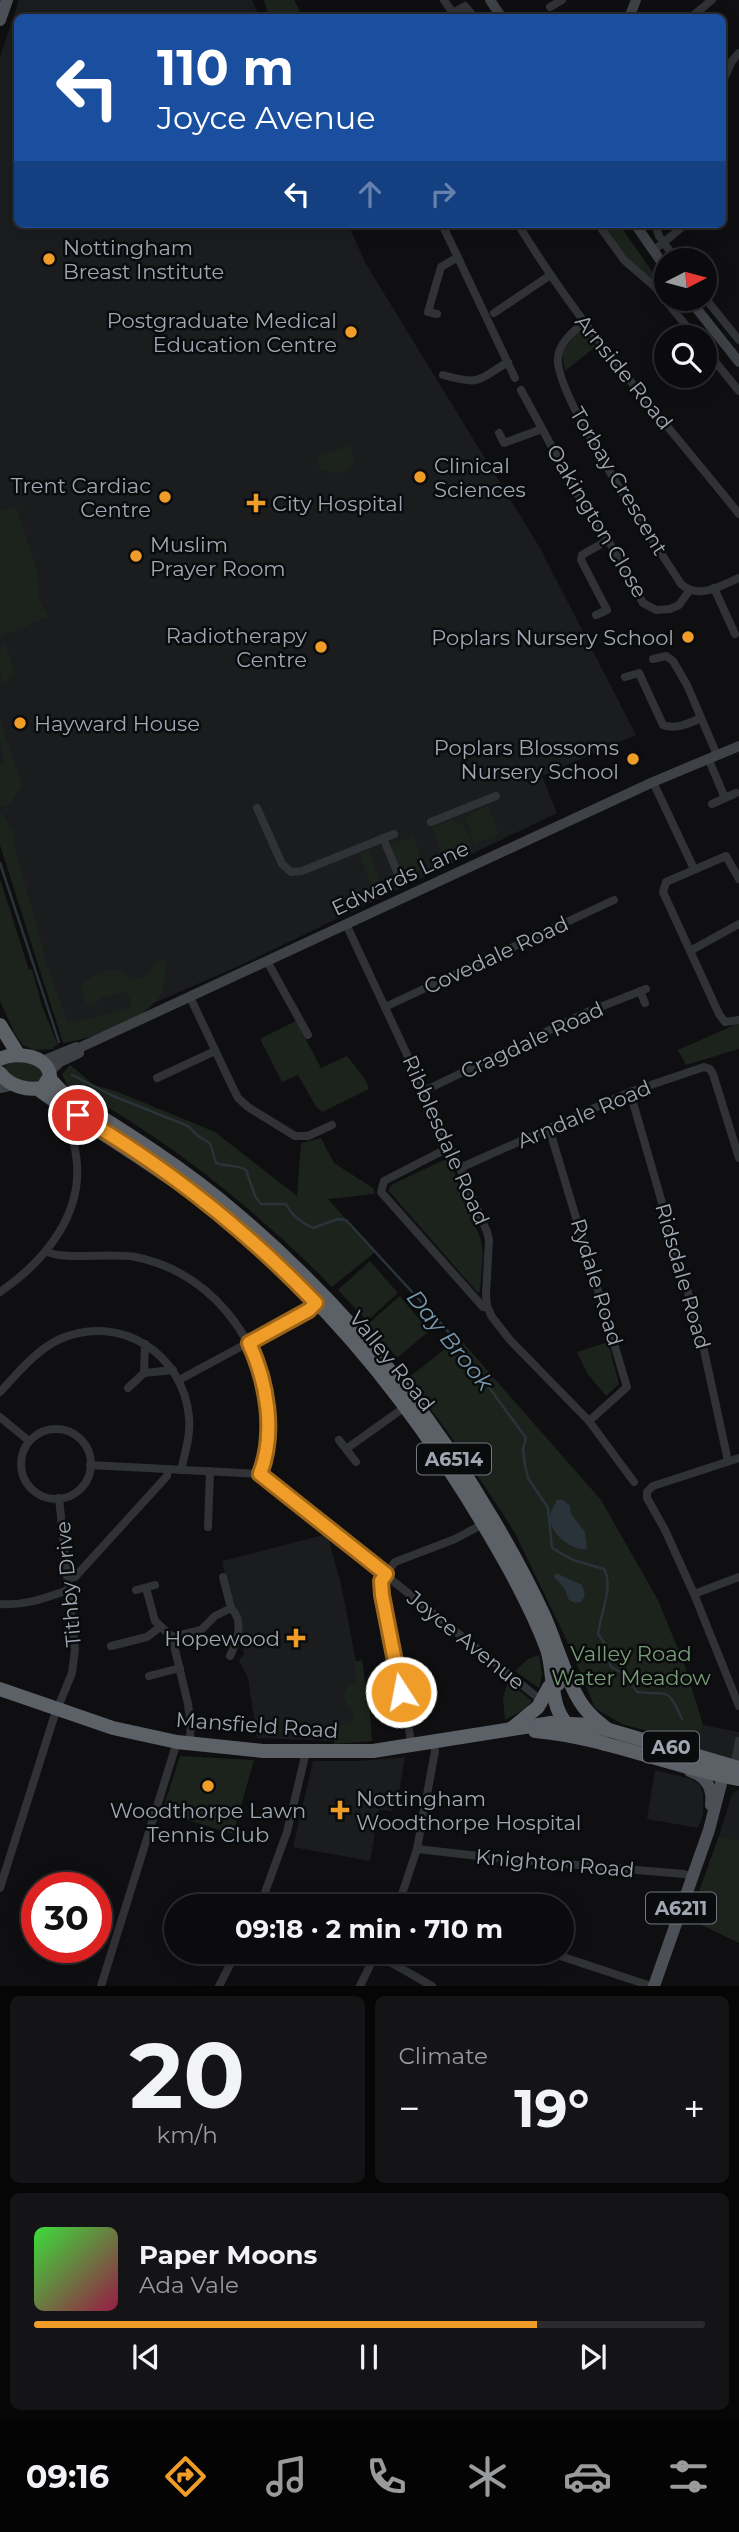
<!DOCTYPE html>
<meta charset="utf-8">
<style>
:root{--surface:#0b0b0d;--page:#141416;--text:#f1f3f6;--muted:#9a9b9d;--line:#2b2b2e;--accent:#f09c28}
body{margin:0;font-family:Montserrat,sans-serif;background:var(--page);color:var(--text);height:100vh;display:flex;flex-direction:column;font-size:26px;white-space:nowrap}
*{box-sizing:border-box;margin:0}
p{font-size:23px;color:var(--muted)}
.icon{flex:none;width:38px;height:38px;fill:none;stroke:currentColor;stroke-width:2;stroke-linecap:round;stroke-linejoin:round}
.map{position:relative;height:1986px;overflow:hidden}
.drawer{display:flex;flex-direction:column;gap:10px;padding:10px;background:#060607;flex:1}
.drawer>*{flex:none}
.guide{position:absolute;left:14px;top:14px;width:712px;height:214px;border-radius:10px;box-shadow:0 4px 18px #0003,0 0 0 2px var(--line);background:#1a4fa0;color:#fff;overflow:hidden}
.needle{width:46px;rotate:84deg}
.controls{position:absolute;left:654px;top:248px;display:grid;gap:14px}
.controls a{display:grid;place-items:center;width:63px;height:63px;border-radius:50%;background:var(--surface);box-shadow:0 4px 18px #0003,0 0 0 2px var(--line);font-size:35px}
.speed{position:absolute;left:21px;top:1872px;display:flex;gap:14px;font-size:35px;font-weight:700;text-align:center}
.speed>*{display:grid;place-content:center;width:91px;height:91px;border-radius:50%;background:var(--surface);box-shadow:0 4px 18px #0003,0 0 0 2px var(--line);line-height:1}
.speed .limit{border:10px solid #d22;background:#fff;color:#111}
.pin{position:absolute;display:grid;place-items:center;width:60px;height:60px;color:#fff;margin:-30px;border:4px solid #fff;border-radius:50%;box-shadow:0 2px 7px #0007}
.me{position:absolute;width:77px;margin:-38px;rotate:349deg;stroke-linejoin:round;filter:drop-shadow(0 0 5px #0008)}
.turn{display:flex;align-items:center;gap:24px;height:147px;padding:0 28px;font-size:32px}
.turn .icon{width:91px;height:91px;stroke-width:2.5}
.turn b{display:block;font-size:49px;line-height:60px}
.lanes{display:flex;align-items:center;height:66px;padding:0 28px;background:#0003;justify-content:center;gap:35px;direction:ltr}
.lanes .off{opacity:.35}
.big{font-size:52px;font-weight:700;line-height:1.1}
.drawer .widget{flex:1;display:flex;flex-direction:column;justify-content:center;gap:10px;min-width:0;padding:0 24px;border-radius:10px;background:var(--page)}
.drawer .dial{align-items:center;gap:0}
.dial b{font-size:91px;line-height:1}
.song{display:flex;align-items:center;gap:21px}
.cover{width:84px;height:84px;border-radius:10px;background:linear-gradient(135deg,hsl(120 70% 55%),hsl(340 70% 35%))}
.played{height:7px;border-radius:4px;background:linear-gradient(90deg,var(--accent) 75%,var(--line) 75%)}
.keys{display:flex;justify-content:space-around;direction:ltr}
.heat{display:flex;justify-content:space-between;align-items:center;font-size:38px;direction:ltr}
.drawer .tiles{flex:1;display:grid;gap:10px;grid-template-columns:1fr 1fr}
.widget:last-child{grid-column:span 2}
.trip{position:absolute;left:164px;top:1894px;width:410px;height:70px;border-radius:35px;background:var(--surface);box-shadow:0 4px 18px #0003,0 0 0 2px var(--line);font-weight:700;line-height:70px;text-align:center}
.menu{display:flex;height:112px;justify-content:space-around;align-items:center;background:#040405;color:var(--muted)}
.menu .icon{width:49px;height:49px}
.menu .selected{color:var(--accent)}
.menu b{font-size:32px;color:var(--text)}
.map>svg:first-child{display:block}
.built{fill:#1b1c1e}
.green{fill:#1c231c}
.water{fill:#293339}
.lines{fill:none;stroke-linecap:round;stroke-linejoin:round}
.stream{stroke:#293339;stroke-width:2.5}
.street{stroke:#303236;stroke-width:8}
.secondary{stroke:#3e4146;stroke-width:10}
.primary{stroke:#4c4f55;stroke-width:12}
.highway{stroke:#5c6067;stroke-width:14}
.route-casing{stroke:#9c651a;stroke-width:18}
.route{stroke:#f09c28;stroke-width:12}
.poi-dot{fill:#f09c28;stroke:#0a0b0c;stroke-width:2.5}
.labels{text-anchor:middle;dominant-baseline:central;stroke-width:5;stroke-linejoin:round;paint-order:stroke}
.shield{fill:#0a0b0c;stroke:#737880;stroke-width:2}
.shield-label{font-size:19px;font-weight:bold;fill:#a0a7b2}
.poi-label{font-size:21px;fill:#a0a7b2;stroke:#0a0b0c;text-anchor:start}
.street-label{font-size:21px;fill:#a0a7b2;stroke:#0a0b0c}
.park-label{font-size:21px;fill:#789d77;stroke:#0a0b0c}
.water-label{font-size:23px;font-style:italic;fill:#7798ae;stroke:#0a0b0c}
</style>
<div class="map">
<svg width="739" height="1986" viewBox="0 0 739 1986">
<rect width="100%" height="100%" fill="#0f0f11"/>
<g class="built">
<path d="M19 0H252L260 17 18 18V224H348L366 264 540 548 636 735 542 776 557 813 239 966 64 1042 0 840V57Z"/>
<path d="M327 1534 341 1584 367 1718 359 1742 257 1738 248 1678 239 1661 244 1654 222 1561Z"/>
<path d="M703 1725 739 1732V1762L697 1750Z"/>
<path d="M405 1757 398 1799H394L392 1811 379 1810 370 1861 293 1847 313 1761H359Z"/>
<path d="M655 1770 691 1779 700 1785 703 1794V1814L698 1828 647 1819Z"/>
<path d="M739 1789V1840L719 1836 732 1794Z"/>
</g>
<g class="green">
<path d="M264 0H294L303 17H269Z"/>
<path d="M602 224H619L667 293V299L634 267Z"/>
<path d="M578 331 585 334 594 344V348L565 371 562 353Z"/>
<path d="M350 445 355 464 336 474 319 468 316 458Z"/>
<path d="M16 506 37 570 40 601 48 617 0 637V511Z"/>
<path d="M5 644 11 658 13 674 7 682 0 684 2 670H0V651Z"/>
<path d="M0 721 22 784 10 804 0 808V764H4L0 741Z"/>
<path d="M488 806 499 834 475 844 465 817Z"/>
<path d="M0 814H3L14 833V845L44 952V958L68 1022 87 1019 131 1007 130 998 125 992 102 997 93 1007 86 1003 81 988C86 978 106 967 118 970 122 971 129 976 133 979L146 977 155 962 166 960C165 969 166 983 162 992 149 1020 91 1039 63 1043L0 845Z"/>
<path d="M453 820 457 824 462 822 472 846 444 857 432 828Z"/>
<path d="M413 836 425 867 402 876 390 845Z"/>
<path d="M368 850 382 885 373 889 359 854Z"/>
<path d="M0 879 29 970 32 969 42 1006 58 1045 53 1047 54 1049 34 1050 23 1045 15 1034 0 1001Z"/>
<path d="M296 1021 321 1068 347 1056 365 1079 369 1089 322 1112 315 1105 298 1075 282 1082 260 1039Z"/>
<path d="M739 1023V1049L686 1065 678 1050Z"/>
<path d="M12 1058 40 1067 44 1077 33 1084C21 1080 6 1079 5 1065Z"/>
<path d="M70 1065 94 1085 118 1092 215 1132 297 1196 301 1143 321 1138 334 1163 373 1188 375 1194 328 1199 375 1252 332 1287C260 1213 159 1131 67 1085L62 1074Z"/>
<path d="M446 1159 450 1162 481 1240 483 1254 480 1291 478 1293 388 1190 393 1184Z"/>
<path d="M370 1261 398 1293 367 1321 338 1290Z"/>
<path d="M400 1296 429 1331 397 1358 368 1324Z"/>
<path d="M459 1338 601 1500 658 1600 685 1666 703 1725 698 1745 622 1724 595 1708 566 1639 515 1533 463 1453 408 1378Z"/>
<path d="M608 1342 619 1384 606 1396 587 1373 577 1352Z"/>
<path d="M539 1655 542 1674 539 1688 515 1671 528 1659Z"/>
<path d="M362 1660 370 1714 372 1741 334 1744V1727L355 1721 343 1696 349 1684H357L354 1662Z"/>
<path d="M508 1681 532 1701 525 1709 505 1720 503 1697Z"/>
<path d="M180 1756 254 1760 233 1834 162 1812Z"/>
<path d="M719 1836 739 1840V1943L689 1919Z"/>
</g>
<g class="water">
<path d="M557 1500H563L570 1506 571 1514 585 1532 587 1549C573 1551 553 1536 550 1521 549 1513 554 1507 557 1500Z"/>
<path d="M556 1573 582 1585 585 1595 581 1602 575 1603 569 1600 564 1588 554 1577Z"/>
</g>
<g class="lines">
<g class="stream">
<path d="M0 863 59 1042"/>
<path d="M72 1075 113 1096 188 1126 198 1136 210 1143 216 1163C227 1167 235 1164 246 1170L255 1196 261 1204H286C292 1216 301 1222 313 1228L338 1219 346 1220 447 1330 526 1438 523 1449 525 1465 528 1478 548 1508 552 1548 573 1560 604 1569C614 1586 600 1615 598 1634L605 1644 611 1667 628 1676 637 1692C670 1696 667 1686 682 1719"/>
</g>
<g class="street">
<path d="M444 0 453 13 465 6 475 18"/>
<path d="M550 7 562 0"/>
<path d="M690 18 712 0"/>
<path d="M723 81 732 61 739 53"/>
<path d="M442 224 515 378"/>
<path d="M518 224C581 329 663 419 739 514"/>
<path d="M598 224 624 260 655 287 696 338"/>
<path d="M655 224 659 236 677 261"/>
<path d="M653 251 686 224"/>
<path d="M705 298 739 340"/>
<path d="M494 313 549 276"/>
<path d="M437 314 428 312 441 267 458 257"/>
<path d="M583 323C573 332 560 342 558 357 553 394 657 546 681 584 699 600 720 586 739 578"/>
<path d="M705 349 739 391"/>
<path d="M443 375C480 385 475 382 508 362"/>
<path d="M521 390 578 495 608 540 643 603 656 610 670 609 679 605 689 591"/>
<path d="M499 433 504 443 542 429"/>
<path d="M714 588 735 634"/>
<path d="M596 615 607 610 581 560 582 555 608 540"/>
<path d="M653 659 666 656 673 661 687 685 717 755"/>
<path d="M625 677 639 673 663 725C675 730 690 723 701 718"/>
<path d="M708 758 725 798"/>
<path d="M653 782 694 869"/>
<path d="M712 804 736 793"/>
<path d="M257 808 282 864 291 872 302 871 394 834"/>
<path d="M431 822 496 796"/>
<path d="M383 838 401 881"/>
<path d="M739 879 726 856 666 882 663 892 719 1014 725 1022 739 1020"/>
<path d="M346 924 460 1168 487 1232 489 1240 486 1295 487 1306 492 1317 510 1340 589 1421 634 1482"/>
<path d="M690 951 739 924"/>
<path d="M267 961 308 1035"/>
<path d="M640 991 645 1003"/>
<path d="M190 997 232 1086 238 1098 248 1107 295 1136H308L332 1125"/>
<path d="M385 1007 614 900"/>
<path d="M157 1078 215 1051"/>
<path d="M424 1091 585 1013 646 989"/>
<path d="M630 1092 702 1341 728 1461"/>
<path d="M549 1128 627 1387 589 1421"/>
<path d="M450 1147 384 1181 381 1192 483 1307 487 1306"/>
<path d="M460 1168 630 1092 704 1067 710 1069 713 1074 739 1158"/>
<path d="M46 1251C61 1261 113 1252 136 1257 210 1273 261 1337 267 1410 269 1431 268 1453 260 1474"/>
<path d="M0 1292C45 1261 85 1213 76 1155 74 1139 68 1123 63 1107"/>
<path d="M144 1373 145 1344"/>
<path d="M179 1380 309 1310 315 1303"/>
<path d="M128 1388 144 1373 173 1370"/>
<path d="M0 1392C18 1373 36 1350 60 1339 120 1313 183 1353 189 1417 191 1434 185 1453 181 1470"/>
<path d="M0 1417 29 1441"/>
<circle cx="56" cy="1464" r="35"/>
<path d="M339 1440 356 1462"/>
<path d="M346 1449 405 1407"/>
<path d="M739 1458 653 1486 647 1492V1498L665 1530 694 1594 739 1706"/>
<path d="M90 1465 260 1474 542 1701"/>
<path d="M208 1527 210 1471"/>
<path d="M68 1579 75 1577 167 1476 168 1469"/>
<path d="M146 1588 155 1621 172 1637 188 1704 191 1726 189 1744"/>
<path d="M136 1590 155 1585"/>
<path d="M694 1594 739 1577"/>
<path d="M0 1604C25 1606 45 1598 68 1590"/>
<path d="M172 1637 201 1630 215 1616 231 1608 223 1577"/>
<path d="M111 1646 147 1637 160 1627"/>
<path d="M230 1656C237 1641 245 1622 231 1608"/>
<path d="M149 1676 180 1668"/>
<path d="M412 1746 381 1581 395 1562 455 1539 483 1524"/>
<path d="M734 1766 739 1741"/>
<path d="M417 1849 496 1858 684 1874 693 1877"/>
<path d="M0 1888 54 1717 72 1673 75 1650 59 1498"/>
<path d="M260 1906 287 1832 306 1752"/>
<path d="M398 1906 417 1849 435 1751 433 1743"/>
<path d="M545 1951 651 1986"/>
<path d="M376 1954 432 1986"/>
<path d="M101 1986 177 1742"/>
<path d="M219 1986 237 1951"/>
<path d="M360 1986 377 1951"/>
</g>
<g class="secondary">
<path d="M490 0 502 18"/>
<path d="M629 18 636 0"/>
<path d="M635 224 667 270"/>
<path d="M689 299 739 362"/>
<path d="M42 1061 76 1047 79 1048 653 782 739 746"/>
<path d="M50 1071 60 1062 79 1053V1048"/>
<path d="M0 1088 14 1085"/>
</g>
<g class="primary">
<path d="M0 20 7 0"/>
<path d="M690 1771C707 1777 713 1788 711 1805"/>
<path d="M654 1986 709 1830 723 1776 730 1770"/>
</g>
<g class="highway">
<path d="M0 1025 18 1054"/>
<path d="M0 1059C16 1051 48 1055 50 1076L43 1087C29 1092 9 1086 0 1073"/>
<path d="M50 1079 64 1094C124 1131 185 1169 238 1215 339 1301 425 1404 492 1518 511 1550 529 1583 544 1616 556 1642 570 1694 588 1712 594 1719 601 1724 608 1730"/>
<path d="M38 1089C94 1130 154 1164 209 1206 311 1283 397 1386 465 1494 494 1541 528 1598 547 1649 554 1670 550 1697 561 1716 569 1731 590 1738 605 1744"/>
<path d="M0 1689 113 1728 177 1742 263 1751H373L551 1723 592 1725 739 1768"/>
<path d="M511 1729 538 1707 549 1687 558 1684"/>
<path d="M535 1731C605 1737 670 1767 739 1779"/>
</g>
</g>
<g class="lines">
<defs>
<path id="route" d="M78 1115C165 1166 246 1230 316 1303L309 1310 249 1343C267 1382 276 1432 260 1474L386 1574 381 1581 382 1595 401 1692"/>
</defs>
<use href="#route" class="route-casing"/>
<use href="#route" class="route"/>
</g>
<g class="poi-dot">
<circle cx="49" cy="259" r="7"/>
<circle cx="351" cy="332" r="7"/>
<circle cx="420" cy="477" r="7"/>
<circle cx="165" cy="497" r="7"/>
<path d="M252.5 492.5h7v7h7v7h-7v7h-7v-7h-7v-7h7z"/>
<circle cx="136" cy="556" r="7"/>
<circle cx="688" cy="637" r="7"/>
<circle cx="321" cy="647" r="7"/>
<circle cx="20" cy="723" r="7"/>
<circle cx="633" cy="759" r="7"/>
<path d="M292.5 1627.5h7v7h7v7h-7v7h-7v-7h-7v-7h7z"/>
<circle cx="208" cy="1786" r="7"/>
<path d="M336.5 1799.5h7v7h7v7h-7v7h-7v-7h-7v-7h7z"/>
</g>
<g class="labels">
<g class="shield">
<rect x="417" y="1443.5" width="74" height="31" rx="5"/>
<rect x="643" y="1731.5" width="56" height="31" rx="5"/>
<rect x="646" y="1892.5" width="70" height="31" rx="5"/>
</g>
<g class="shield-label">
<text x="454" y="1459">A6514</text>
<text x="671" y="1747">A60</text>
<text x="681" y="1908">A6211</text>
</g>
<g class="poi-label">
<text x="63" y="247">Nottingham<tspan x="63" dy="24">Breast Institute</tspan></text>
<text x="337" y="320" text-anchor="end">Postgraduate Medical<tspan x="337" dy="24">Education Centre</tspan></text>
<text x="434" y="465">Clinical<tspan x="434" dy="24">Sciences</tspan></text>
<text x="151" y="485" text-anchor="end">Trent Cardiac<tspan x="151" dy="24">Centre</tspan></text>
<text x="272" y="503">City Hospital</text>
<text x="150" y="544">Muslim<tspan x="150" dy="24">Prayer Room</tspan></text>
<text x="307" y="635" text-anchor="end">Radiotherapy<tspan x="307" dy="24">Centre</tspan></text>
<text x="674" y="637" text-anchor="end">Poplars Nursery School</text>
<text x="34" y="723">Hayward House</text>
<text x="619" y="747" text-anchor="end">Poplars Blossoms<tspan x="619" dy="24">Nursery School</tspan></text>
<text x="280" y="1638" text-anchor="end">Hopewood</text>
<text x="356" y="1798">Nottingham<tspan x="356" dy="24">Woodthorpe Hospital</tspan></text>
<text x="208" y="1810" text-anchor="middle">Woodthorpe Lawn<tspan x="208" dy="24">Tennis Club</tspan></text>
</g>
<g class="street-label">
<text transform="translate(624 372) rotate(51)">Arnside Road</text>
<text transform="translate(619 481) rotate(59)">Torbay Crescent</text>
<text transform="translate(597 521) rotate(59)">Oakington Close</text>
<text transform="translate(400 878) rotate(-25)">Edwards Lane</text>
<text transform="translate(496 955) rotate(-25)">Covedale Road</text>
<text transform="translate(532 1040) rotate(-25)">Cragdale Road</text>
<text transform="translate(584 1114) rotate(-23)">Arndale Road</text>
<text transform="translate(446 1140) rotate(66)">Ribblesdale Road</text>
<text transform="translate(683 1276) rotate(74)">Ridsdale Road</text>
<text transform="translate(597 1282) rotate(73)">Rydale Road</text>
<text transform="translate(392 1361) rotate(51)">Valley Road</text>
<text transform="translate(68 1584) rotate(-95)">Tithby Drive</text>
<text transform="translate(466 1640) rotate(39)">Joyce Avenue</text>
<text transform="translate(257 1725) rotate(4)">Mansfield Road</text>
<text transform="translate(555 1863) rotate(5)">Knighton Road</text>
</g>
<g class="park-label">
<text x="631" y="1653">Valley Road<tspan x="631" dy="24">Water Meadow</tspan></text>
</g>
<g class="water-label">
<text transform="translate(450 1340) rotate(51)">Day Brook</text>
</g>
</g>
</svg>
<div class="controls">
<a><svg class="needle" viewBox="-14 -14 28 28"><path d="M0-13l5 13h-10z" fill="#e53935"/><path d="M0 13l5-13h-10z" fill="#9a9b9d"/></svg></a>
<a><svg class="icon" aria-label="search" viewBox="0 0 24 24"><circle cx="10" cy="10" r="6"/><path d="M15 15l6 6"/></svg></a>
</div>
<div class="speed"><div class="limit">30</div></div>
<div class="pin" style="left:78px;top:1115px;background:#d93025"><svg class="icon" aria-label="arrive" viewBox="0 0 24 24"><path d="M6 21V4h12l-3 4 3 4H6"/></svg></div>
<svg class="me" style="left:401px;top:1692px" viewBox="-20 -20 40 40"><circle r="17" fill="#f09c28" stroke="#fff" stroke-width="3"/><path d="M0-11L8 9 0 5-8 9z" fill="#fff"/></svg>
<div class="trip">09:18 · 2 min · 710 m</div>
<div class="guide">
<div class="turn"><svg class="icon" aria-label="left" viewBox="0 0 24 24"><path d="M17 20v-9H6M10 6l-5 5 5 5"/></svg><div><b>110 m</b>Joyce Avenue</div></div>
<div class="lanes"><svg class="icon" aria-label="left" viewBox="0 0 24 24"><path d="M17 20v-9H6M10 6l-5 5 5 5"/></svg><svg class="icon off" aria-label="ahead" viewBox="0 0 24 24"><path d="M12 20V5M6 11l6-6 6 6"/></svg><svg class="icon off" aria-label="right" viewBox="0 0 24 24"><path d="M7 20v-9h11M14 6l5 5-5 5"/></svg></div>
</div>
</div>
<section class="drawer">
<div class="tiles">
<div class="widget dial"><b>20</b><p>km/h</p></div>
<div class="widget"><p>Climate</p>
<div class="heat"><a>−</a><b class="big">19°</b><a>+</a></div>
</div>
<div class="widget">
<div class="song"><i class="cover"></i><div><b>Paper Moons</b><p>Ada Vale</p></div></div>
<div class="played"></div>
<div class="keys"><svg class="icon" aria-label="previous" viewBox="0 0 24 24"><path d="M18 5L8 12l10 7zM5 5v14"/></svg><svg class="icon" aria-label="pause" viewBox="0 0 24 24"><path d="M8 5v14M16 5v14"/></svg><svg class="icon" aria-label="next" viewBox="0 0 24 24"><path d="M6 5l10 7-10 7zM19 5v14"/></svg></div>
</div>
</div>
</section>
<nav class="menu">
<b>09:16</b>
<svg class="icon selected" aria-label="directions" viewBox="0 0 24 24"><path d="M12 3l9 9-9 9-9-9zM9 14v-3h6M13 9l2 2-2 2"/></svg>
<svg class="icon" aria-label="music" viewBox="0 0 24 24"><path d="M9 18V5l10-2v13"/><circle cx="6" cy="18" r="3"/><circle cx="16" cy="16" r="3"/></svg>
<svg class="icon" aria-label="phone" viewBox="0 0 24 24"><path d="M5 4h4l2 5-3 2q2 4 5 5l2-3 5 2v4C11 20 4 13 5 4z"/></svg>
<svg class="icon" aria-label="climate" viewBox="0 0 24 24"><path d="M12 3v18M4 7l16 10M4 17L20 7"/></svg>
<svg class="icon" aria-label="car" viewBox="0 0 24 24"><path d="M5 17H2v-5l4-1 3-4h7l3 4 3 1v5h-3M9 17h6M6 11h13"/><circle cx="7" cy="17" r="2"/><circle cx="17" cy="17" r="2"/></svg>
<svg class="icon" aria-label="filters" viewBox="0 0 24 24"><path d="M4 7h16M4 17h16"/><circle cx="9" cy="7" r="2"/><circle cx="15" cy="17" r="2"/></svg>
</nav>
